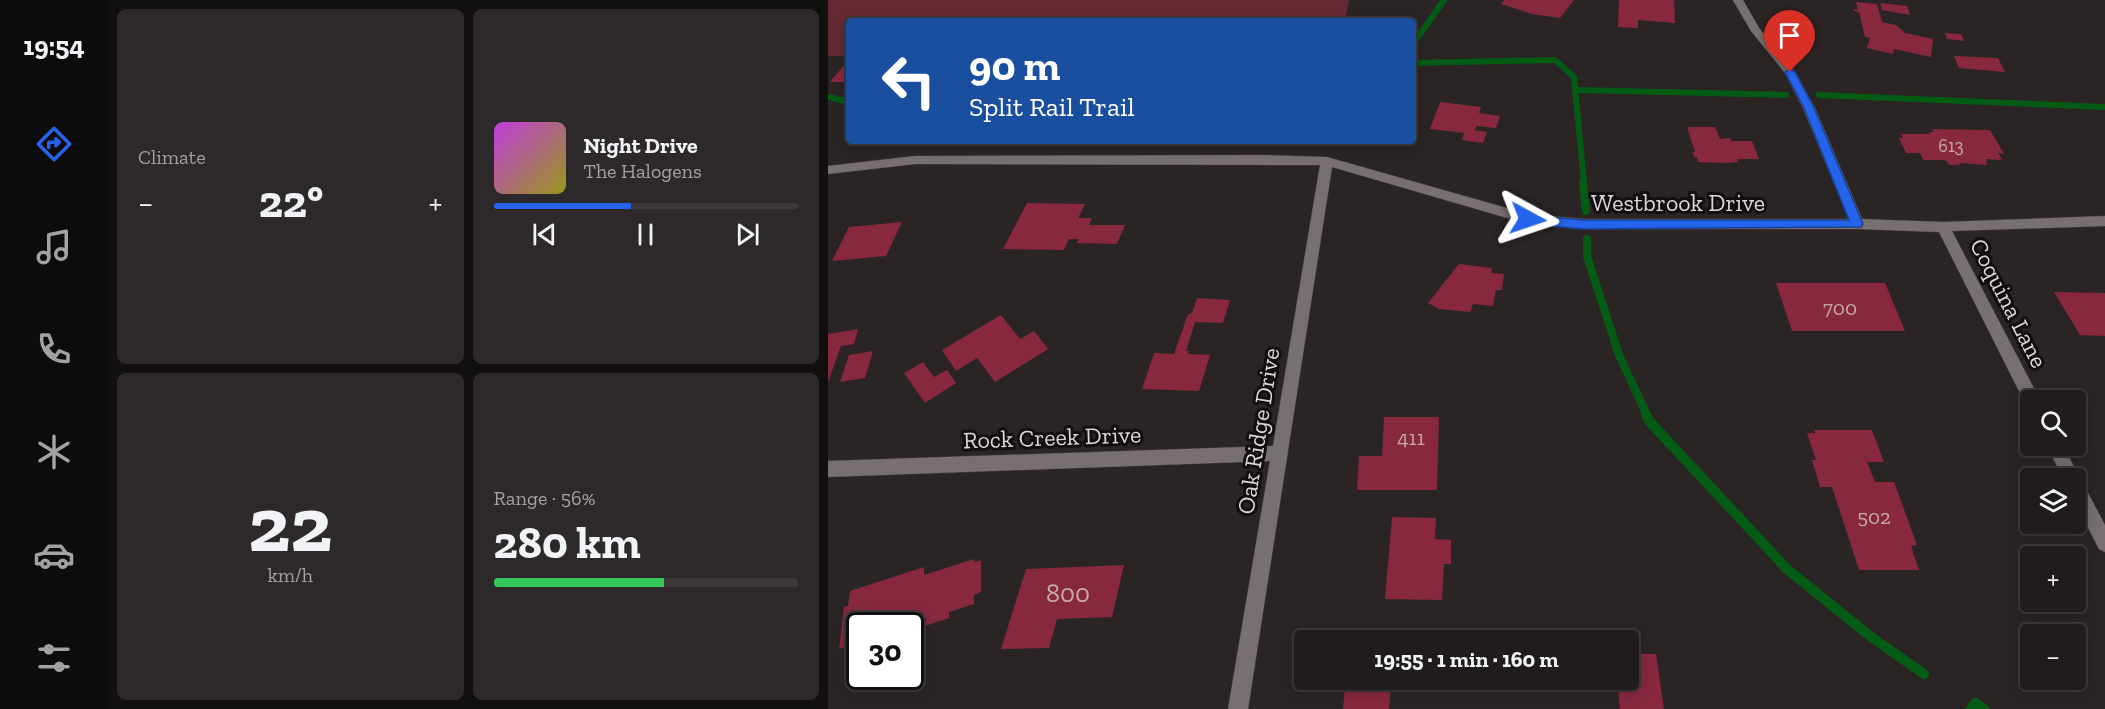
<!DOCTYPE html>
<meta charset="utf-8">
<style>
:root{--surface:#201b1c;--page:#2d2829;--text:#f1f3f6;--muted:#a2a1a3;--line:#3d393b;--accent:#2563eb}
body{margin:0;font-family:"Zilla Slab",serif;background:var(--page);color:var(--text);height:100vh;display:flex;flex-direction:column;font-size:22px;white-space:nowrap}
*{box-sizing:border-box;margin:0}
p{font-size:20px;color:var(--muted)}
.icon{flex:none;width:33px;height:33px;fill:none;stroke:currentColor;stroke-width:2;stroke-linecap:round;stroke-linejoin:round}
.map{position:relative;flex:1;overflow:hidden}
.sheet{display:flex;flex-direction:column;gap:9px;padding:9px;background:#120f0f;width:720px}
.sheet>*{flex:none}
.guide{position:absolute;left:18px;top:18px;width:570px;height:126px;border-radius:6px;box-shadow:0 3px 15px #0003,0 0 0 2px var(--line);background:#1a4fa0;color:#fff;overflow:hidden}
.fabs{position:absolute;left:1192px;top:390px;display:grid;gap:12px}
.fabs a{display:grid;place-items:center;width:66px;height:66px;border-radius:6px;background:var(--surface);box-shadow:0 3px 15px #0003,0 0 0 2px var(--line);font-size:30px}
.speed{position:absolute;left:18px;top:612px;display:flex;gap:12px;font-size:30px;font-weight:700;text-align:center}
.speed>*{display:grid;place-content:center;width:78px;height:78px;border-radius:50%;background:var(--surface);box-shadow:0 3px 15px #0003,0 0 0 2px var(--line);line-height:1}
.speed .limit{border:3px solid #111;border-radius:9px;background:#fff;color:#111}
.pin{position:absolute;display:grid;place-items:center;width:51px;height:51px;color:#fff;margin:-62px -26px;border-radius:50% 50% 50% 0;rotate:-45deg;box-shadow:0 0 6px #0007}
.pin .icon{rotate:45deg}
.me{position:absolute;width:66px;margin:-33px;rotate:95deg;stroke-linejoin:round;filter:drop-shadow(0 0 4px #0008)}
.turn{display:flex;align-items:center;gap:21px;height:126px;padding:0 24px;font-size:27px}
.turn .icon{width:78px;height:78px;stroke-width:2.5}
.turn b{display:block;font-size:42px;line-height:51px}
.big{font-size:45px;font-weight:700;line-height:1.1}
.sheet .widget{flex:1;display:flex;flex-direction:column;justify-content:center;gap:9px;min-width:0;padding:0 21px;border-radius:9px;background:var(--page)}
.sheet .dial{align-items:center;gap:0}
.dial b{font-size:78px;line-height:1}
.song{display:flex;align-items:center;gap:18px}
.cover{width:72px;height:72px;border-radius:9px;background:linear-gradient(135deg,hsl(290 70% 55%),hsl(60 70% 35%))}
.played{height:6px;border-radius:3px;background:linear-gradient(90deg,var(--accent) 45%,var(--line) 45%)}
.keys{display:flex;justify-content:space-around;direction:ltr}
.heat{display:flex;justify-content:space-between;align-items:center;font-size:33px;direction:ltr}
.charge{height:9px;border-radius:4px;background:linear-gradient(90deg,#34c759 56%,var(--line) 0)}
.sheet .tiles{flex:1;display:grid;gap:9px;grid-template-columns:repeat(2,1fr)}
.trip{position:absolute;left:466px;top:630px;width:345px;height:60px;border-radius:6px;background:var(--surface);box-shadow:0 3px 15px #0003,0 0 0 2px var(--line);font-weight:700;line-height:60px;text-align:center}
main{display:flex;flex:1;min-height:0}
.tab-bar{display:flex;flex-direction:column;width:108px;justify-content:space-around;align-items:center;background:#0d0b0b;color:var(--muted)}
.tab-bar .icon{width:42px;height:42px}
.tab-bar .selected{color:var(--accent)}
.tab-bar b{font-size:27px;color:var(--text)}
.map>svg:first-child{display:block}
.green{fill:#652935}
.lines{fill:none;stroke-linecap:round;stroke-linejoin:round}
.stream-far2{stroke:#045c14;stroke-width:6}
.stream-far1{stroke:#045c14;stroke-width:8}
.stream{stroke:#045c14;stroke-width:10}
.building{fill:#87283f}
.minor-casing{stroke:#474242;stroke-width:1}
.minor{fill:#776f70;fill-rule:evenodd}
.route{fill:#2563eb;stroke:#184099;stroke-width:1.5}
.labels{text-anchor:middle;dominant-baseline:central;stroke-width:6;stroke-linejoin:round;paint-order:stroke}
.far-number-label{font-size:18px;fill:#c6aab1}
.number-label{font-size:21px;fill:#c6aab1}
.street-label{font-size:24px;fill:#dbd6d7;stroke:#110e0f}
.near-number-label{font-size:26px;fill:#c6aab1}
</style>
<main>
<nav class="tab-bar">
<b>19:54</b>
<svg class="icon selected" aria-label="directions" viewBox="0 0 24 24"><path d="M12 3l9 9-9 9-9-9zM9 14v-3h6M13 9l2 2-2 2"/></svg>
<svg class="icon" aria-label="music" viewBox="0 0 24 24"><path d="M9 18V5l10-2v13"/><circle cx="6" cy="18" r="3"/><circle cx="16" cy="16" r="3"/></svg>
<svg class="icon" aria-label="phone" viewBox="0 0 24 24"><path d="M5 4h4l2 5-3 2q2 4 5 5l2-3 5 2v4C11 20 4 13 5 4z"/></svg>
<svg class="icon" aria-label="climate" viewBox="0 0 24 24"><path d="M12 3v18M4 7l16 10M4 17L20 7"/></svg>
<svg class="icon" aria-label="car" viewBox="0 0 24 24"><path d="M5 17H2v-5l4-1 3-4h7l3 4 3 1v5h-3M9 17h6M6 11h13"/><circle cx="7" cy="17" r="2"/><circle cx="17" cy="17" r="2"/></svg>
<svg class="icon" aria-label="filters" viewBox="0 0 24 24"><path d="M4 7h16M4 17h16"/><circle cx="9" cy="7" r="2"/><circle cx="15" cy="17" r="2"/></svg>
</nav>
<section class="sheet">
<div class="tiles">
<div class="widget"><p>Climate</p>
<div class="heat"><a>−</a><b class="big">22°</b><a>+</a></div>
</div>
<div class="widget">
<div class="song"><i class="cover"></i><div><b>Night Drive</b><p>The Halogens</p></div></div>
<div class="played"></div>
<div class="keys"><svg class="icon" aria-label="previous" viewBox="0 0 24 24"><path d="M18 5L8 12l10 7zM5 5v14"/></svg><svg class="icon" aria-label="pause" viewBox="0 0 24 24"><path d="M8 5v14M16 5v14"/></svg><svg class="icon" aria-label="next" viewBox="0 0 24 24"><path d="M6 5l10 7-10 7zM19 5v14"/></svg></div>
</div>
<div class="widget dial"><b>22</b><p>km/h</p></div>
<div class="widget"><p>Range · 56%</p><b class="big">280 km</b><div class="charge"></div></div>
</div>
</section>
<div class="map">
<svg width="1277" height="709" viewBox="0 0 1277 709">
<rect width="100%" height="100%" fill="#2b2425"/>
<path class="green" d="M0 0H521L517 21H21V56H0Z"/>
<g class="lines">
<g class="stream-far2">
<path d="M585 44 616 0"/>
<path d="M585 63 727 60 746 77 756 183"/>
<path d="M748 90 958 95"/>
<path d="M991 95 1277 107"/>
<path d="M0 97 21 102"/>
</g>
<g class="stream-far1">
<path d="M755 182 758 211"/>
<path d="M759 239V256L791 355 819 415"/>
</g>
<g class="stream">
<path d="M818 414 822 422 959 569 1042 636 1096 674"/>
<path d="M1143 709 1147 703 1156 709"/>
</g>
</g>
<g class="building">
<path d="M676 0H746L732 18 704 14 673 4Z"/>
<path d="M791 0H846L847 23 810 20V28L790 27Z"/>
<path d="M1028 2 1049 4 1054 22 1068 25 1077 33 1105 39 1103 57 1066 49 1065 54 1039 48 1042 38 1037 37 1031 12 1026 11V9L1030 10Z"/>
<path d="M1052 3 1079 6 1082 15 1054 10Z"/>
<path d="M1117 33 1133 34 1136 41 1119 39Z"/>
<path d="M1126 56 1170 58 1177 72 1131 68Z"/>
<path d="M18 63H21V82H2Z"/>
<path d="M612 102 653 107 651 113 672 116 668 128 648 126 647 130 659 132 655 143 634 140 636 133 602 129Z"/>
<path d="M859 127H887L892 139 902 138 903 141H924L931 159H909L910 162 898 163 870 162 869 157H866L865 152H867Z"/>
<path d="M1104 129 1162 130 1176 154 1170 153 1174 159 1171 160 1158 159 1159 165 1131 163 1132 165H1122L1117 160H1095L1092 153H1078L1071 138H1075L1073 134H1102L1101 132H1106Z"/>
<path d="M199 203 257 204 250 218H264L261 225H297L289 244 249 243 251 239H241L236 250 175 249Z"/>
<path d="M74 222 58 256 4 261 21 227Z"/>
<path d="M631 264 664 268 663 273 676 274 674 290H668L665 306 645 304 642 312 611 309 600 303Z"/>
<path d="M948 283H1057L1077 331H964Z"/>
<path d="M1226 292 1277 293V336L1252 335Z"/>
<path d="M369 298 402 300 395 323 367 322 358 351H361L360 354 382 355 371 391 314 389 326 353 346 354 360 314 364 313Z"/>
<path d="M173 315 192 339 206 331 220 349 167 382 149 358 128 371 114 350Z"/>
<path d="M30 329 26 344 13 346 0 382V334Z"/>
<path d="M45 351 37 378 12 382 21 355Z"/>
<path d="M95 362 106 377 119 370 128 383 97 403 76 373Z"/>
<path d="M556 417H611L609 490H529L531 456H554Z"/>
<path d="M986 430H1044L1056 462H1039L1047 482H1066L1089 545 1083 546 1091 570H1031L1004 487H992L984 460H988L979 433H987Z"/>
<path d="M564 517 608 518 607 539 623 540V564H616L614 600 557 599Z"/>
<path d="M146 559 147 562 153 560V592L146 595V604L121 612V618L91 628 92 621 79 626H32V642L11 649 16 607 20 606 22 591 96 567V575Z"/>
<path d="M296 565 284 617 229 619 221 648 173 649 198 569Z"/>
<path d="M801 654H828L836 709H792L789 680H801Z"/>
<path d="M517 686H563L561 709H515Z"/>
</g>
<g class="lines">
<defs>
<g id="minor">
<path d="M905 0H915L931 28 967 72 987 108 1034 219 1115 222 1277 216V226L1124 231 1212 400H1203V406L1198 405 1111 232 1029 229H755L700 224 504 167 420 709H400L442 461 0 477V461L445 446 492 165 87 164 0 174V166L87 156 435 155 499 157 700 214 755 219H1021L975 108 957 73 923 31Z"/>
<path d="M1219 446H1235L1277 525V552L1271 549 1248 504V478H1235Z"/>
</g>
</defs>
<use href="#minor" class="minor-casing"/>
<use href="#minor" class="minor"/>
</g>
<path class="route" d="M962 69 967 72 986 108 1035 224 1033 227 755 229 700 224 694 219 700 215 755 220H1021L976 108 957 72Z"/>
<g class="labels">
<g class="far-number-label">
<text x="1123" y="146">613</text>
</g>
<g class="number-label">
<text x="1012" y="307">700</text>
<text x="583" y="437">411</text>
<text x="1046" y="516">502</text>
</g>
<g class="street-label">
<text x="850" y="202">Westbrook Drive</text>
<text transform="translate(1181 303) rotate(63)">Coquina Lane</text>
<text transform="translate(430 431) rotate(-81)">Oak Ridge Drive</text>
<text transform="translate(224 437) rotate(-2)">Rock Creek Drive</text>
</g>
<g class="near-number-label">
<text x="240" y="593">800</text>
</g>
</g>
</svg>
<div class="fabs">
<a><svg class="icon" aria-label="search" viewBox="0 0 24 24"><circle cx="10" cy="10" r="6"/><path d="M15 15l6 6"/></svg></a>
<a><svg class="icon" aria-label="layers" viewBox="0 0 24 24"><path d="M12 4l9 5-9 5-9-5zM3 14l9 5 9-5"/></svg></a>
<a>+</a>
<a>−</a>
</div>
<div class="speed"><div class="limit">30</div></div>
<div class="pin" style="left:962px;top:72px;background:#d93025"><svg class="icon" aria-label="arrive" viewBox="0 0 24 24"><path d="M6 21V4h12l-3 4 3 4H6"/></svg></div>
<svg class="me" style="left:700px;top:219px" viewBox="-20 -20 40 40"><path d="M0-17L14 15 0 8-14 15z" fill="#2563eb" stroke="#fff" stroke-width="4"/></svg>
<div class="trip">19:55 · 1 min · 160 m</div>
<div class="guide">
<div class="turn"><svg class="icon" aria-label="left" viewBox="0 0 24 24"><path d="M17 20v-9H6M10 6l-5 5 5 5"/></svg><div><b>90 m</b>Split Rail Trail</div></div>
</div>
</div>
</main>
